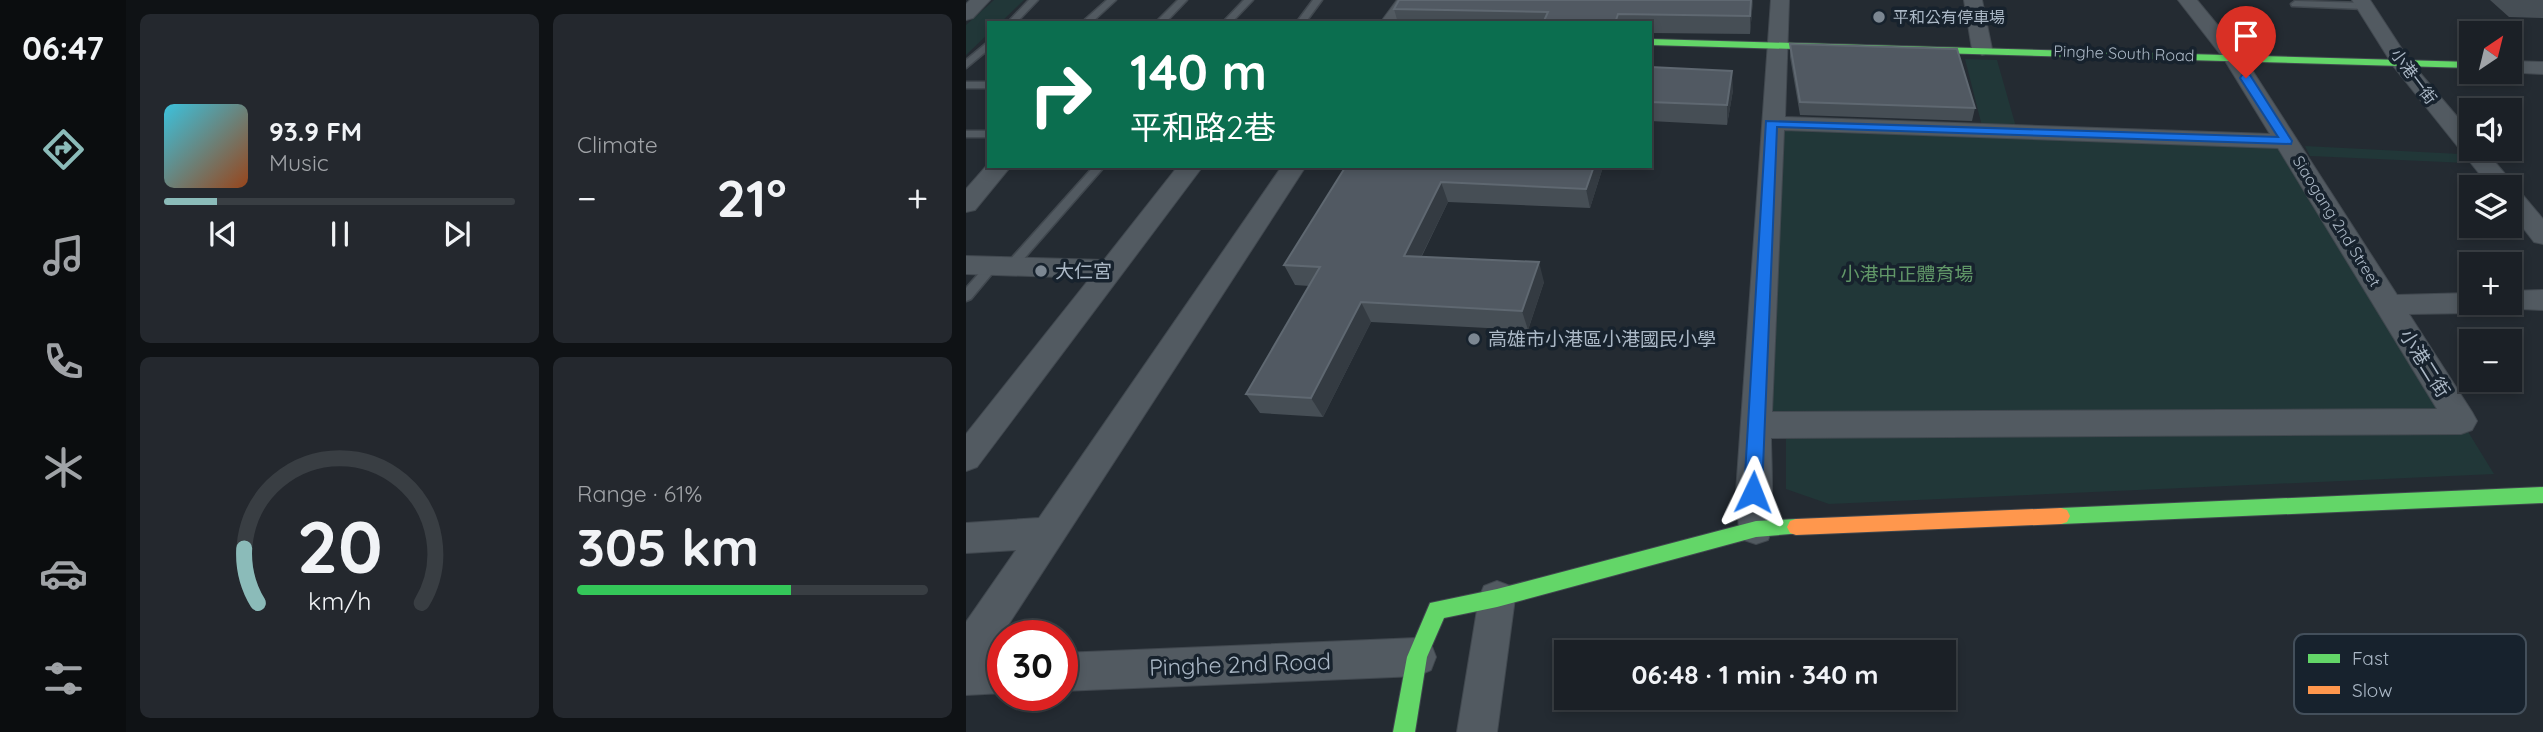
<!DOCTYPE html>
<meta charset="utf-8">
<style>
:root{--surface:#1b2026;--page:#24282e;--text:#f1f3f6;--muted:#a0a3a7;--line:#393e43;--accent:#8bbbb9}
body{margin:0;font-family:Quicksand,"Noto Sans TC",sans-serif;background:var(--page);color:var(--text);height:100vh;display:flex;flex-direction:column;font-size:26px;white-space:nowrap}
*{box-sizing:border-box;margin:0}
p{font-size:23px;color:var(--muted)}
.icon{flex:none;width:38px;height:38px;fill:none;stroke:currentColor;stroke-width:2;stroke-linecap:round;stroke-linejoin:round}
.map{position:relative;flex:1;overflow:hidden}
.details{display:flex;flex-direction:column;gap:14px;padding:14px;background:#0f1215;width:840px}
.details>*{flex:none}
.top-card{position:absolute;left:21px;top:21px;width:665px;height:147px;border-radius:0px;box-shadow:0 4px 10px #0003,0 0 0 2px var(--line);background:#0b6e4f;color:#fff;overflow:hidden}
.needle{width:46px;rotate:35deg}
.controls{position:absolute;left:1493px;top:21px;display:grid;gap:14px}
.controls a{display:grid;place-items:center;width:63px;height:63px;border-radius:0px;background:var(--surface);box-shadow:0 4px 10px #0003,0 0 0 2px var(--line);font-size:35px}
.speed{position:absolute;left:21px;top:620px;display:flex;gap:14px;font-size:35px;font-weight:700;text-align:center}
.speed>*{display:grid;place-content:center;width:91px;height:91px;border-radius:50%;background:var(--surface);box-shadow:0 4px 10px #0003,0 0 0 2px var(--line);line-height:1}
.speed .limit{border:10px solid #d22;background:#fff;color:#111}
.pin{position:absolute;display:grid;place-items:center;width:60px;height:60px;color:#fff;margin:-72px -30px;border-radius:50% 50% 50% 0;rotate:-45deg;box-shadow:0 0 7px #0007}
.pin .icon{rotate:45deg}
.me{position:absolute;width:77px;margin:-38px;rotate:2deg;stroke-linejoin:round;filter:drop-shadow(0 0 5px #0008)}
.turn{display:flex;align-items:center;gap:24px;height:147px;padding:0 28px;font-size:32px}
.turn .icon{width:91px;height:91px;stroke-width:2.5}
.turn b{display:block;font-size:49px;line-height:60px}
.big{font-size:52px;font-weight:700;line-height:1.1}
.details .tile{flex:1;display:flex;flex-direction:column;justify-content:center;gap:10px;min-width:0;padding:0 24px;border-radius:10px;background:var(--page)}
.details .dial{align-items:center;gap:0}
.dial svg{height:182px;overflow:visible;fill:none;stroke:var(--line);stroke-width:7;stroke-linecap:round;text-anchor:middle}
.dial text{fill:var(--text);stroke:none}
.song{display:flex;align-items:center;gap:21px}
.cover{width:84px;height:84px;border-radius:10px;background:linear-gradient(135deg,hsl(190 70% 55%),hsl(20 70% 35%))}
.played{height:7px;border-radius:4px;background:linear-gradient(90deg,var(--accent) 15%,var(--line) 15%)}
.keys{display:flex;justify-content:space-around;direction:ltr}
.heat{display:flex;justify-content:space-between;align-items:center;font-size:38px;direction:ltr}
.charge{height:10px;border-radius:5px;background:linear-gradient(90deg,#34c759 61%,var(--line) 0)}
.details .tiles{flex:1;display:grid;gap:14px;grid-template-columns:repeat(2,1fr)}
.trip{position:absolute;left:588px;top:640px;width:402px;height:70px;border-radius:0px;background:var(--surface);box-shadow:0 4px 10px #0003,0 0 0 2px var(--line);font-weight:700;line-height:70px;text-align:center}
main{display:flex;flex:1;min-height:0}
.menu{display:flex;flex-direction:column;width:126px;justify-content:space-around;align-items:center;background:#0b0d0f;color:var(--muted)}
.menu .icon{width:49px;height:49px}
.menu .current{color:var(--accent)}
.menu b{font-size:32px;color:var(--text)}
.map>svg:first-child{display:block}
.green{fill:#213738}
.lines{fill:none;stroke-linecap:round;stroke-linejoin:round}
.lane-casing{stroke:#41484f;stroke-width:3}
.street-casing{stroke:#41484f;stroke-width:2}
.fast-casing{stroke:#41484f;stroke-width:2}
.slow-casing{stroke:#41484f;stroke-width:2}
.lane{fill:#525a61;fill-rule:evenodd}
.street{fill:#525a61;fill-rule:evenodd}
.fast{fill:#63d668;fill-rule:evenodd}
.slow{fill:#ff974d;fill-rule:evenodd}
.wall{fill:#464e55}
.shaded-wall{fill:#343b42}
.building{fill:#515962;stroke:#5f6871;stroke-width:2}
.route{fill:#1a73e8;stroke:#114b97;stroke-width:2}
.poi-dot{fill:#7c8792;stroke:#17222d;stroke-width:2.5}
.labels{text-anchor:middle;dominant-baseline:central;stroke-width:7;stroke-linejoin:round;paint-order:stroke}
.far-poi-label{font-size:16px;fill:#abb8c6;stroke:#17222d;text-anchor:start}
.far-street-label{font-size:16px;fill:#abb8c6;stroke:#17222d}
.poi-label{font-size:19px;fill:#abb8c6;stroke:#17222d;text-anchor:start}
.park-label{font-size:19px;fill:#619768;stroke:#17222d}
.street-label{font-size:19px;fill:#abb8c6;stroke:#17222d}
.near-street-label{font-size:23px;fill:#abb8c6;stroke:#17222d}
.key{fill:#17222d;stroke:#434f5b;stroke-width:2}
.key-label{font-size:19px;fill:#abb8c6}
</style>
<main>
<nav class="menu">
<b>06:47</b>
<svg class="icon current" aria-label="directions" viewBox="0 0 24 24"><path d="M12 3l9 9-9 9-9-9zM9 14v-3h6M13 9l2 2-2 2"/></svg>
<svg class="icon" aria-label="music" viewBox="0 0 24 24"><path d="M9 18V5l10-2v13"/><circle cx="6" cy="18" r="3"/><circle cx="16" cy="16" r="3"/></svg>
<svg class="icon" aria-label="phone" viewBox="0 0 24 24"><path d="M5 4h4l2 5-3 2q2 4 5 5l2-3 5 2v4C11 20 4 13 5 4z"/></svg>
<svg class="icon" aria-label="climate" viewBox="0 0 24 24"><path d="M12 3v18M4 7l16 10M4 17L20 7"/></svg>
<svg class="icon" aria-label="car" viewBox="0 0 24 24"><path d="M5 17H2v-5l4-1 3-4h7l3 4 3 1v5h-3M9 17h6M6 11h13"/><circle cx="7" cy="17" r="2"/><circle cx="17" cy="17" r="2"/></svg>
<svg class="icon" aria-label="filters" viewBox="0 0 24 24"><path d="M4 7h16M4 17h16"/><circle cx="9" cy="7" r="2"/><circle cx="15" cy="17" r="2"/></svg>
</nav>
<section class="details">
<div class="tiles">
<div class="tile">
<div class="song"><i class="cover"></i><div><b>93.9 FM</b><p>Music</p></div></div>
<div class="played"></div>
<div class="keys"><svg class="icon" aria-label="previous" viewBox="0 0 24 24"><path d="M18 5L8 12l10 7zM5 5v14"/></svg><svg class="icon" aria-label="pause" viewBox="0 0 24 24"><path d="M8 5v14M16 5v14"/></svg><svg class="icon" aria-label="next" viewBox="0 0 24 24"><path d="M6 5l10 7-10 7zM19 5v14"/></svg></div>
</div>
<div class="tile"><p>Climate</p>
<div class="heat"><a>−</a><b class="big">21°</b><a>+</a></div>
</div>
<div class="tile dial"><svg viewBox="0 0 100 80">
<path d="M14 69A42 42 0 1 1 86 69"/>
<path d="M14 69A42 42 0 0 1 8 45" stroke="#8bbbb9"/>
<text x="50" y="56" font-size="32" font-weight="700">20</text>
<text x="50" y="72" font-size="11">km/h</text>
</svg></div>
<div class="tile"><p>Range · 61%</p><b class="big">305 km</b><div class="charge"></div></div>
</div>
</section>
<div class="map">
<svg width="1577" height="732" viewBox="0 0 1577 732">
<rect width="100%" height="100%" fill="#242b32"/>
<g class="green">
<path d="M28 0H58L34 23H23V33L0 55V25Z"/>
<path d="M999 59 1031 60 1050 127 1016 126Z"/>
<path d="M806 129 1318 145 1489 417 793 415Z"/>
<path d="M1339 146 1494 154 1501 163 1344 156Z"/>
<path d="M1501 430 1528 474 863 504 820 489V433Z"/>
</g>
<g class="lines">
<defs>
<g id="lane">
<path d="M63 0H72L50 23H41Z"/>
<path d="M141 0H150L125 23H115Z"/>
<path d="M212 0H221L199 23H189Z"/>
<path d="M278 0H287L265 23H256Z"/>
<path d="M347 0H356L339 23H330Z"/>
<path d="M1329 1 1399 3 1403 6 1399 9 1326 6 1325 4Z"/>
<path d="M23 41V49L0 68V60Z"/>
<rect x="0" y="82" width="23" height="6"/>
<rect x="0" y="131" width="23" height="6"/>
<path d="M128 166H139L49 269H41L39 266 41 263Z"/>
<path d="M26 262 30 263 32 266 30 269 5 299 0 301V288L22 263Z"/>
</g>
<g id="street">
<path d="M4 0H24L7 18 0 20V4Z"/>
<path d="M431 0H449L434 23H414Z"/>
<path d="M805 0H823L819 117 1304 134 1258 59 1212 0H1231L1277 56 1431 295 1505 293V303H1519L1515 310 1505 313 1443 314 1506 412 1511 421 1506 430 1495 434 805 438C805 460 809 525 802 540L790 544 778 540 773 529 770 492ZM818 130 1312 148 1471 409 806 412Z"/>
<path d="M998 0H1016L1026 49 1023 53 1016 55 1006 49Z"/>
<path d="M1386 0H1404L1443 60 1505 133V149H1518L1577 219V244L1568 242 1544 211V187H1524L1428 67Z"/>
<path d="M1544 61 1577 62V74L1538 72H1544Z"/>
<path d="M23 163V166H45L9 210 0 212V189Z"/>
<path d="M212 166H237L11 467 0 471V434L124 278 0 274V256L138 260Z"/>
<path d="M316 166H340L22 656 37 655V693L0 695V622L50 550 0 553V523L73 518Z"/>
<path d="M1577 290V310L1534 308 1531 303H1544V291Z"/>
<path d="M531 581 544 586 549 598 531 732H491L513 598 518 586Z"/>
<path d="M451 638 465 644 470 657 465 670 451 676 96 691V653Z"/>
</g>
<g id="fast">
<path d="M684 39 1505 62V68L684 45Z"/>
<path d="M1577 487V503L1095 524 1089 522 1086 516 1089 510 1095 508Z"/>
<path d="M830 519 836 521 839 527 836 533 790 537 531 607 478 618 461 657 449 732H427L441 657 464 603 531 589 790 521Z"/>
</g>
<path id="slow" d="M1095 508 1101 510 1104 516 1101 522 1095 524 830 535 824 533 821 527 824 521 830 519Z"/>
</defs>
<use href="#lane" class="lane-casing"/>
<use href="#street" class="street-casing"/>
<use href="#fast" class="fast-casing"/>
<use href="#slow" class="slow-casing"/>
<use href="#lane" class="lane"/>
<use href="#street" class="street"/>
<use href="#fast" class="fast"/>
<use href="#slow" class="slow"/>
</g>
<g class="wall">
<path d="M433 0H787L784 34 684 33V23H432L428 9Z"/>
<path d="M1524 0H1577V18L1543 17Z"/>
<path d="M824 44 1009 108 1006 121 834 115 824 57Z"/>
<path d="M684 67 767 90 761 125 684 121Z"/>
<path d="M380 166 636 170 624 208 482 202 456 256 578 282 562 330 405 322 357 417 294 413 280 394 343 286 329 285 318 265Z"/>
</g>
<g class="shaded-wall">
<path d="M785 0H787L784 34V16Z"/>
<path d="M766 71 767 90 761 125V105Z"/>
<path d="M628 166H635L636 170 624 208 620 189Z"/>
<path d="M475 182 482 202 446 275 438 256Z"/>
<path d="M573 262 578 282 562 330 556 311Z"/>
<path d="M395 302 405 322 357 417 345 398Z"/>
</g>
<g class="building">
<path d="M433 0H785L784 16 652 14 649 23H577L582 12 428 9Z"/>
<path d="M824 44 991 49 1009 108 834 102Z"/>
<path d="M684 67 766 71 761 105 684 102Z"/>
<path d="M380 166H628L620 189 475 182 438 256 573 262 556 311 395 302 345 398 280 394 354 267 318 265Z"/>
</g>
<path class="route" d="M1276 75H1284L1326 141 1325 144 811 127 796 492 787 500 781 498 778 492 800 121 1312 137 1274 78Z"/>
<g class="poi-dot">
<circle cx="913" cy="17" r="7"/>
<circle cx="75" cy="271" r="7"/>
<circle cx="508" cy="339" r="7"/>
</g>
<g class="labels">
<g class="far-poi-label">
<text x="927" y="17">平和公有停車場</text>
</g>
<g class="far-street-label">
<text transform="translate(1158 53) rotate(2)">Pinghe South Road</text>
<text transform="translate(1448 76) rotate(53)">小港一街</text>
<text transform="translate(1371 221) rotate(58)">Siaogang 2nd Street</text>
</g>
<g class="poi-label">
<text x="89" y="271">大仁宮</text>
<text x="522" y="339">高雄市小港區小港國民小學</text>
</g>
<g class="park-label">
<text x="941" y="274">小港中正體育場</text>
</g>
<g class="street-label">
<text transform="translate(1459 363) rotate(58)">小港二街</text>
</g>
<g class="near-street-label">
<text transform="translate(274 664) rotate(-2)">Pinghe 2nd Road</text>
</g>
</g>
<rect x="1328" y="634" width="232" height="80" rx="10" class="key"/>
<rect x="1342" y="654" width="32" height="9" fill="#63d668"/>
<rect x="1342" y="686" width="32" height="8" fill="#ff974d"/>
<g class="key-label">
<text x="1386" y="665">Fast</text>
<text x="1386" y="697">Slow</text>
</g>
</svg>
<div class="controls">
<a><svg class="needle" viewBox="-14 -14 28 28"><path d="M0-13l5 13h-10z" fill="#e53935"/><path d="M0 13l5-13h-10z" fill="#a0a3a7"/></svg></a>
<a><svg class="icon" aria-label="sound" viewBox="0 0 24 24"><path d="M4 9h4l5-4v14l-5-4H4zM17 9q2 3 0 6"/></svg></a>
<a><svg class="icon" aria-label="layers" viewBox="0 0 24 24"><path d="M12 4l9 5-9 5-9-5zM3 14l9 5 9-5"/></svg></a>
<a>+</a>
<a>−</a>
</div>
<div class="speed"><div class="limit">30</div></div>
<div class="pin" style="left:1280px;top:78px;background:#d93025"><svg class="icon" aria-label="arrive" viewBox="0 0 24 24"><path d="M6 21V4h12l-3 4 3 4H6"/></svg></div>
<svg class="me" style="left:787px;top:492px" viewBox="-20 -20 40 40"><path d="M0-17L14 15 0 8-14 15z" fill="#1a73e8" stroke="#fff" stroke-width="4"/></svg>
<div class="trip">06:48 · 1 min · 340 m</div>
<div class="top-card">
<div class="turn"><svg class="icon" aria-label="right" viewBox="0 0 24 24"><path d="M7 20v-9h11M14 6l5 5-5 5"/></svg><div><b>140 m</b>平和路2巷</div></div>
</div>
</div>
</main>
